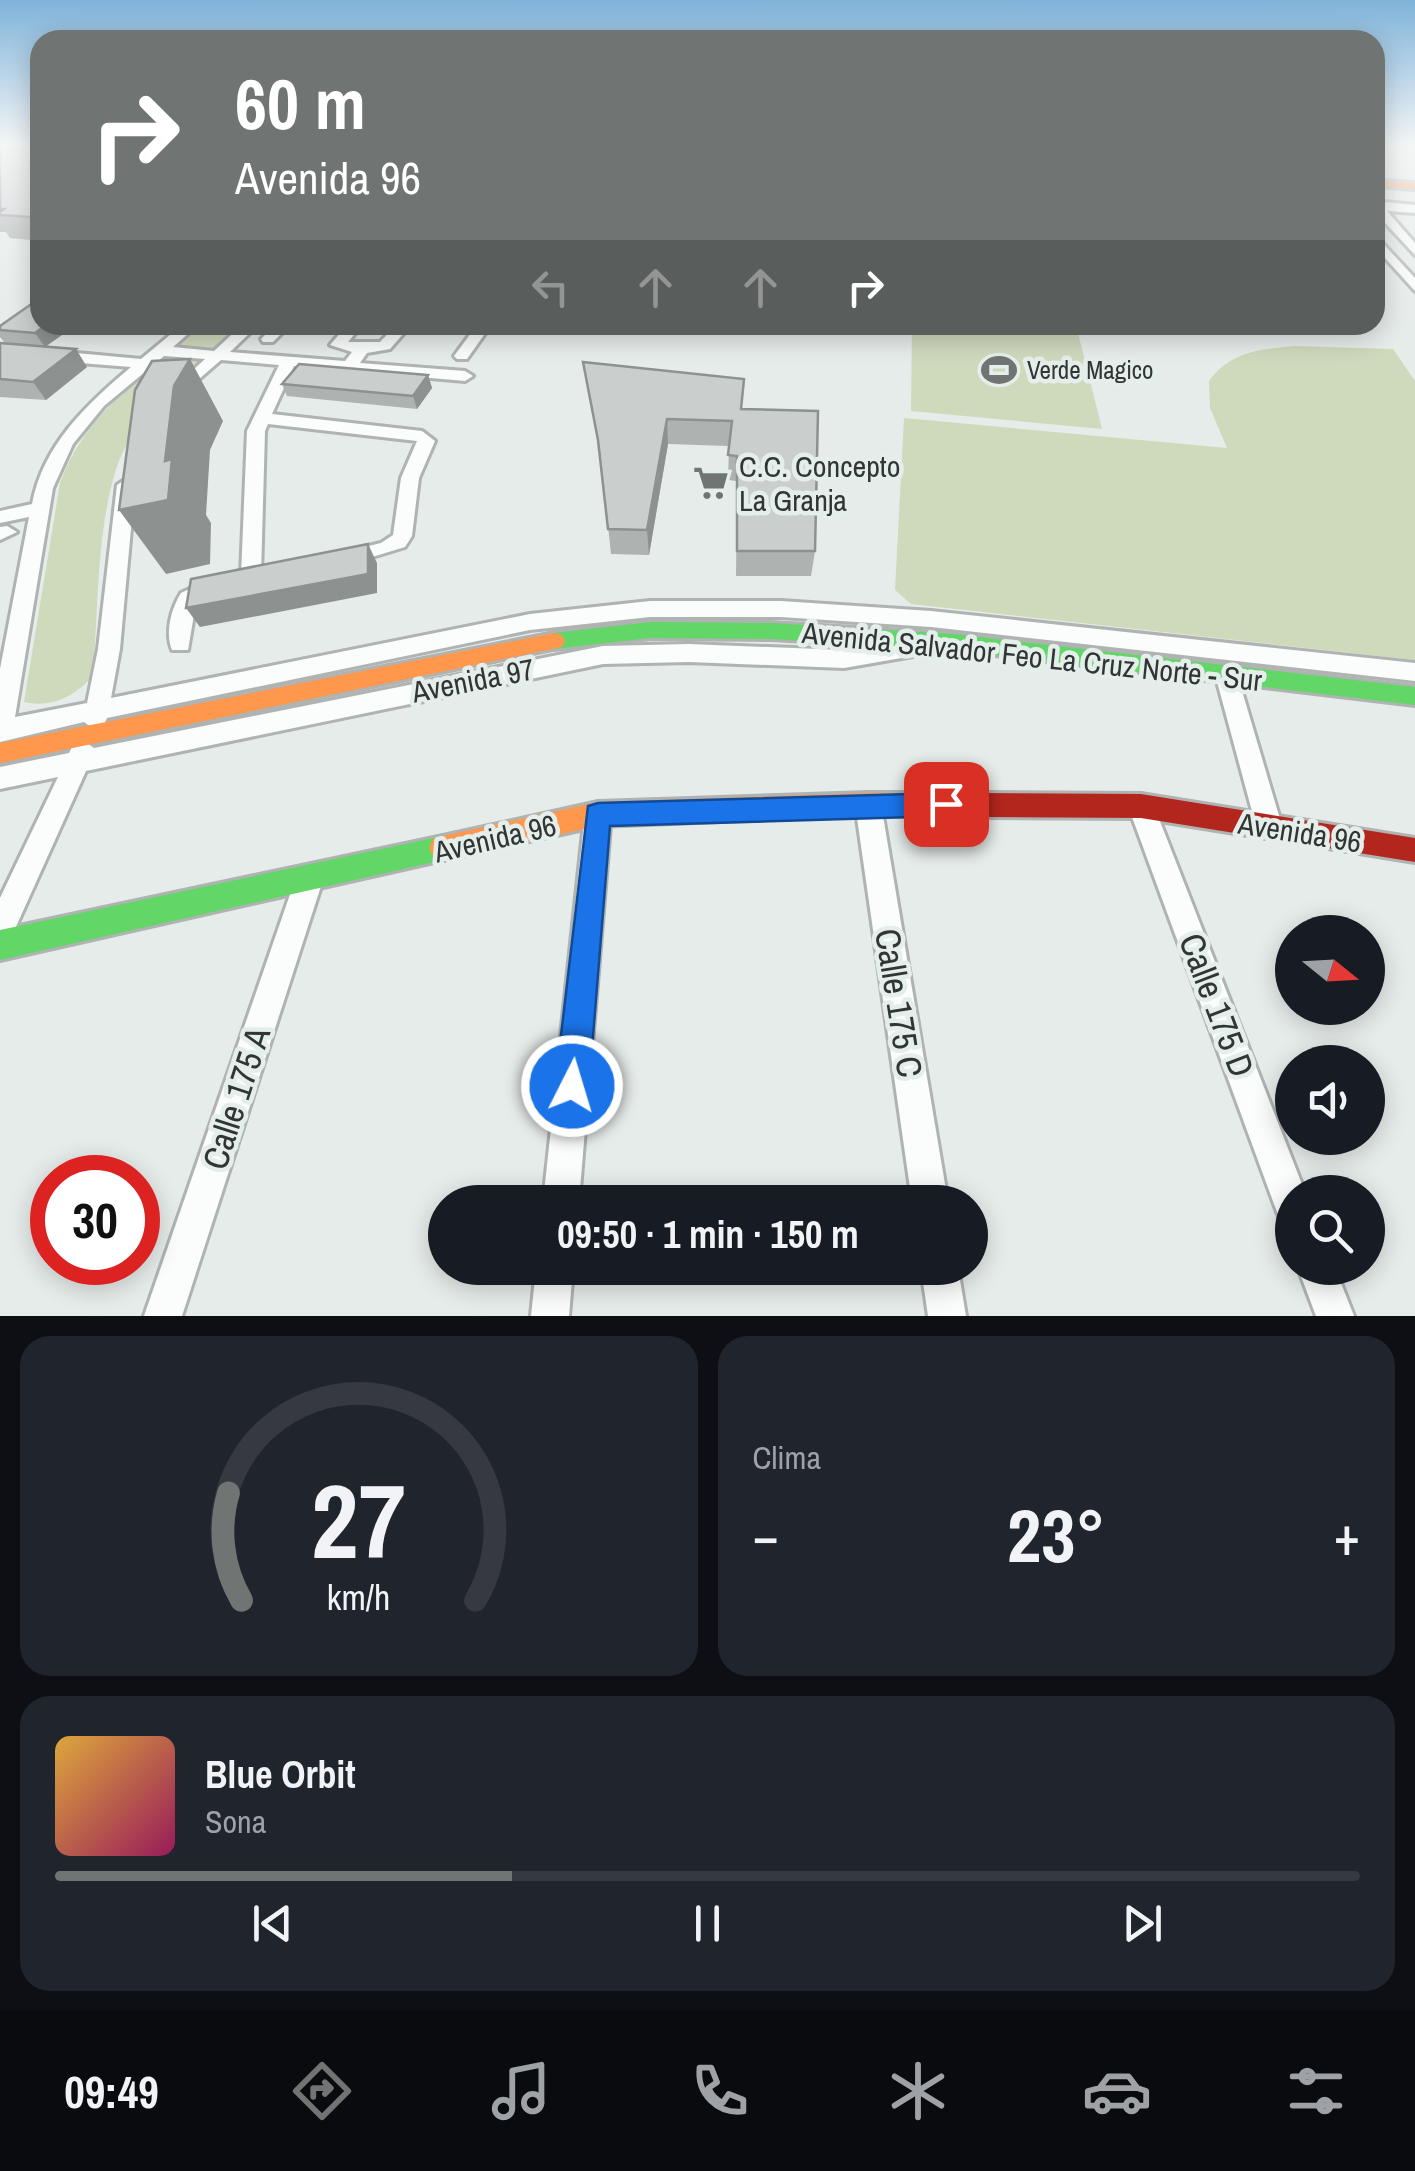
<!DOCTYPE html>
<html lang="es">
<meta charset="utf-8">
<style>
:root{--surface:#171b24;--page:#20242c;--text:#f1f3f6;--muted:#9ea1a6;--line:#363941;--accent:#707573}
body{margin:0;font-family:"Archivo Narrow",sans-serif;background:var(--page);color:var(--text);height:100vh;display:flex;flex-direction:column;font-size:38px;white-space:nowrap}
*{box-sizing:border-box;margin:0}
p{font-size:32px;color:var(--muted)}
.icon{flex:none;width:55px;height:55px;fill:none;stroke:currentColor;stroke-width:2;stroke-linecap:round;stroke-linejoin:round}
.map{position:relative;height:1316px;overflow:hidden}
.drawer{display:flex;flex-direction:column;gap:20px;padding:20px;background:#0d0f14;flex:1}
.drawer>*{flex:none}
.hud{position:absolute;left:30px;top:30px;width:1355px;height:305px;border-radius:30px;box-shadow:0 5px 25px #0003;background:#707573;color:#fff;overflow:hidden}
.needle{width:65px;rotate:108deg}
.controls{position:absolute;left:1275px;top:915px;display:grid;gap:20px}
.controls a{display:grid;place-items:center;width:110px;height:110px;border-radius:50%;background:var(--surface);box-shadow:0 5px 25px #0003;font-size:50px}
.speed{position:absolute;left:30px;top:1155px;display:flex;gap:20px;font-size:50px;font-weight:700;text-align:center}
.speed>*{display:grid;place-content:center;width:130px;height:130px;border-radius:50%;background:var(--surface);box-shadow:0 5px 25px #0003;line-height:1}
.speed .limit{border:15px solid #d22;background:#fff;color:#111}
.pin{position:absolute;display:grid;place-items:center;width:85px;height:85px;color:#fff;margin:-42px;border-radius:20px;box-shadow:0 5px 15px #0006}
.me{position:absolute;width:110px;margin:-55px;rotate:5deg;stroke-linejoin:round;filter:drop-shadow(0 0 8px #0008)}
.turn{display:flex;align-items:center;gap:35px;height:210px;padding:0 40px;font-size:45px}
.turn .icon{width:130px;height:130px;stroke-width:2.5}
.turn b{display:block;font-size:70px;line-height:85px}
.lanes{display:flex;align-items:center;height:95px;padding:0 40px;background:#0003;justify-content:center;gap:50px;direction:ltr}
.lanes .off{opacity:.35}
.big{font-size:75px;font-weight:700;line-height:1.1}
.drawer .tile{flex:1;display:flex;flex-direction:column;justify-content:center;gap:15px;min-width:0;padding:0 35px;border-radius:30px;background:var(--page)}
.drawer .dial{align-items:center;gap:0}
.dial svg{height:260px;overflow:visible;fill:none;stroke:var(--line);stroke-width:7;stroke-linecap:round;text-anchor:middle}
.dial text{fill:var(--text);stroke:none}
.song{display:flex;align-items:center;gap:30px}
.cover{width:120px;height:120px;border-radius:15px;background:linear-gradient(135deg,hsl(40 70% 55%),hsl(330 70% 35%))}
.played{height:10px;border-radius:5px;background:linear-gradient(90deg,var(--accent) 35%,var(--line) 35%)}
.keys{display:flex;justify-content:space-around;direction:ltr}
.heat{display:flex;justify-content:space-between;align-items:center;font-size:55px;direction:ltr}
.drawer .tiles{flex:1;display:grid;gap:20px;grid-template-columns:1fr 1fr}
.tile:last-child{grid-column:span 2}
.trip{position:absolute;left:428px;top:1185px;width:560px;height:100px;border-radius:50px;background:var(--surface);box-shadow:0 5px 25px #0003;font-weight:700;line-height:100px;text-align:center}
.tabs{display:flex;height:160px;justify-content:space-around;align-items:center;background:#090b0e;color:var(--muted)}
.tabs .icon{width:70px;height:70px}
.tabs .on{color:var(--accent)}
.tabs b{font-size:45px;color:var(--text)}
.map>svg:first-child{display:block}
.green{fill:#cfd9bc}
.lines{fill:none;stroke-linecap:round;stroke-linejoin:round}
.street-casing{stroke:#afb3b2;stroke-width:6}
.fast-casing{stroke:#afb3b2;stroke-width:6}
.slow-casing{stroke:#afb3b2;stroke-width:6}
.jam-casing{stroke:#afb3b2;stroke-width:6}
.street{fill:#fbfcfc;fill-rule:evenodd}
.fast{fill:#63d668;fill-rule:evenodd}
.slow{fill:#ff974d;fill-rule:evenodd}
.jam{fill:#b3261e;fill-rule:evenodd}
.wall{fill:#aeb2b1}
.shaded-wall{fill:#8d9190}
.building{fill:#cacfce;stroke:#8d9190;stroke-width:2.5}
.route{fill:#1a73e8;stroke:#114b97;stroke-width:2.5}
.labels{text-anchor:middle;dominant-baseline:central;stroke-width:9;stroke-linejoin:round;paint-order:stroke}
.far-poi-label{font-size:25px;fill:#313533;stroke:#e4eeeb;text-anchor:start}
.poi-label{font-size:30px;fill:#313533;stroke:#e4eeeb;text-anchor:start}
.street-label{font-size:30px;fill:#313533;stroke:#e4eeeb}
.near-street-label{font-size:35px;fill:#313533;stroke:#e4eeeb}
</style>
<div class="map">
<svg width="1415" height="1316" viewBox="0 0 1415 1316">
<rect width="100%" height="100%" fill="#e6ecea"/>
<g class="green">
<path d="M199 325H241C205 360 160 393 132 435 95 491 99 608 93 676 74 697 52 708 24 702L60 483C84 415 147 371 199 325Z"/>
<path d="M912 325 1077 329 1102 429 911 411Z"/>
<path d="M1294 346 1393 349 1415 381V660L911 604 895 590 904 418 1227 448 1210 408 1209 381C1230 352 1260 349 1294 346Z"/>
</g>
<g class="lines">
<defs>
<g id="street">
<path d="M1375 201 1415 205V213L1387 211 1415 243V255L1375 212Z"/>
<path d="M1375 235 1415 278V291L1375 247Z"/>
<path d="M182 325H198L173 347 214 351 242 325H258L230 352 345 361 352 352 330 345 347 325H362L348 342H380L396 325H411L390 349 367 353 360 363 465 371 473 376 465 381 294 366 272 414 422 431 435 441 419 478 412 536 405 547 346 565 339 563 336 558 339 553 381 543 393 535 401 478 417 441 268 424 265 431 261 576 251 583 241 576 247 431 279 365 221 360 176 399 170 397V391L205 359 164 356 104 406 73 444 53 488 15 717 87 703 98 649 117 485 126 479 135 485 120 649 111 698 530 614 650 601H781L931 611 1415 663V681L931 627 781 617H650L530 630 107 718 103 727 95 730 84 722 0 742V669L29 517 0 523V511L32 504C43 445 87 404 131 367L55 361 47 356 55 351 141 359Z"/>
<path d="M275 325H290L273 342H263L261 339Z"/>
<path d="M477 325H491L467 359H457L454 356Z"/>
<path d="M7 526 17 532 0 540V527Z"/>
<path d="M216 577 226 584 196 603 188 650H172C165 632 171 609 181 593Z"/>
<path d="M928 638 936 640 939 646 936 652 844 668 689 662 603 664 86 771 10 940 0 944V898L58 777 0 789V767L69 753 74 743 83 740 94 748 603 646 689 644 844 650Z"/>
<path d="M1226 665 1234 668 1237 674 1282 826 1278 834 1269 838 1260 834 1256 826 1215 674 1218 668Z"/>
<path d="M868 793 877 796 881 804 948 1202H912L855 804 859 796Z"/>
<path d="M1141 794 1150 798 1154 806 1305 1192H1292V1222L1279 1217 1274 1204 1128 806 1132 798Z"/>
<path d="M598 802 607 806 611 814 579 1202H543L585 814 589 806Z"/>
<path d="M309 867 319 871 323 880 182 1316H144L295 880 299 871Z"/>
<path d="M536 1268H573L569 1316H531Z"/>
<path d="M921 1268H958L966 1316H928Z"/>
<path d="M1298 1268H1335L1354 1316H1316Z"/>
</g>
<g id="fast">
<path d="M651 622 772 623 953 634 1415 687V705L953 650 772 639 651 638 554 649 543 641 554 633Z"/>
<path d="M443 836 453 839 457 848 453 857 443 860 0 960V930Z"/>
</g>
<g id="slow">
<path d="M1375 180 1415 183V189L1375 186Z"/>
<path d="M554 633 562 635 565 641 562 647 0 763V743Z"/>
<path d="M868 793H986L995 797 999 805 995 813 986 817 868 815 598 826 443 860 433 857 429 848 433 839 443 836 598 802Z"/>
</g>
<path id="jam" d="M986 793 1141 794 1415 838V862L1141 818 986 817 977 813 973 805 977 797Z"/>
</defs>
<use href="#street" class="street-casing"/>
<use href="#fast" class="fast-casing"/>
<use href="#slow" class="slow-casing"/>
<use href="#jam" class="jam-casing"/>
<use href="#street" class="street"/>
<use href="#fast" class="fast"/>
<use href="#slow" class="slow"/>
<use href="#jam" class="jam"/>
</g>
<g class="wall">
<path d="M0 145H40V241L10 238 6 232H0Z"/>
<path d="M76 325 46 346 87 367 46 400 0 397V343H5L0 337V326Z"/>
<path d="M583 362 742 409 815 551 811 576H736L737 481 728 480 729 446 668 444 649 555 611 554 601 461Z"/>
<path d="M428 375 432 388 417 409 287 396 282 384Z"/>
</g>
<g class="shaded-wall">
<path d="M40 212V232L31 217Z"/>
<path d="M46 325H76L45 347 35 333Z"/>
<path d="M76 349 87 367 46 400 33 382Z"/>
<path d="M190 359 223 421 210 450 206 515 211 523 210 564 166 574 119 510 165 461 174 386Z"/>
<path d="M428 375 432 388 417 409 413 396Z"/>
<path d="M667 419 668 444 649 555 647 530Z"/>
<path d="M368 544 377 563V593L200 627 186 608Z"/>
</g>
<g class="building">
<path d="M0 145H40V212L31 217 0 215V212L4 209H0Z"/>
<path d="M40 298V325H46L35 333 0 330V326Z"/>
<path d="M0 343 76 349 33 382 0 379Z"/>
<path d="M190 359 174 386 165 461 172 459 168 500 119 510 135 390 152 361Z"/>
<path d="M583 362 744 379 741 409 818 411 815 551H737V456L728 455 732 421 667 419 647 530 608 529 598 440Z"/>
<path d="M299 364 428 375 413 396 282 384Z"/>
<path d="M368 544V574L186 608 191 579Z"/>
</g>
<linearGradient id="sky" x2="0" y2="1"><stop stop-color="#7fb3da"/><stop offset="0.44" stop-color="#f4f6f6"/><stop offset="1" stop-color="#f4f6f6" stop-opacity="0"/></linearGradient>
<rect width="1415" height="329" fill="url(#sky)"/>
<path class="route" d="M946 793 955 796 959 804 955 813 946 816 610 826 589 1086 584 1098 572 1103 560 1098 555 1086 588 806 598 803Z"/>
<defs>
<symbol id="stadium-bare" viewBox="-9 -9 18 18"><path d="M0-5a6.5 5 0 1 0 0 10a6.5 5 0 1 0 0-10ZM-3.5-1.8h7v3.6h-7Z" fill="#707573" stroke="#e4eeeb" stroke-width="2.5" paint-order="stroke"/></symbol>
<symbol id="supermarket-bare" viewBox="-9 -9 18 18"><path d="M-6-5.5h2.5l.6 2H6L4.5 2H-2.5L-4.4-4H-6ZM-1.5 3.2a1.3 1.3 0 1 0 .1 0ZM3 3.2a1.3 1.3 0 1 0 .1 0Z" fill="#707573" stroke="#e4eeeb" stroke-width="2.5" paint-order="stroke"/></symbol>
</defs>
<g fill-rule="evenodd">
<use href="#stadium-bare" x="974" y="345" width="50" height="50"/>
<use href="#supermarket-bare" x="686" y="458" width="50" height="50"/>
</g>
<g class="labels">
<g class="far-poi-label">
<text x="1027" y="370">Verde Magico</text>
</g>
<g class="poi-label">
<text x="739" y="466">C.C. Concepto<tspan x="739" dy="34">La Granja</tspan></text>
</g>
<g class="street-label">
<text transform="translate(1032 656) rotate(6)">Avenida Salvador Feo La Cruz Norte - Sur</text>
<text transform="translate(473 680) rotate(-11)">Avenida 97</text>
<text transform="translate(1300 832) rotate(9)">Avenida 96</text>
<text transform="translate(495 838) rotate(-13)">Avenida 96</text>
</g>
<g class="near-street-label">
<text transform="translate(899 1003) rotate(81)">Calle 175 C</text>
<text transform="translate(1217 1005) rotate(69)">Calle 175 D</text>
<text transform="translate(236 1098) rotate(-72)">Calle 175 A</text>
</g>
</g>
</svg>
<div class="controls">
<a><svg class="needle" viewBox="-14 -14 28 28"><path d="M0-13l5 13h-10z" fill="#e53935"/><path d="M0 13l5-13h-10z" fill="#9ea1a6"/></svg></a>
<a><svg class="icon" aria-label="sound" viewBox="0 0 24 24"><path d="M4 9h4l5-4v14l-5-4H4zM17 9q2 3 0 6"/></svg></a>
<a><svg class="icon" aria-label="search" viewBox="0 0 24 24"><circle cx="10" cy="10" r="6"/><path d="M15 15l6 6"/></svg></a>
</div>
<div class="speed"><div class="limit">30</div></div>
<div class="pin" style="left:946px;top:804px;background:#d93025"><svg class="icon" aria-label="arrive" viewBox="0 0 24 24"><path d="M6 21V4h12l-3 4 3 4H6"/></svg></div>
<svg class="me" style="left:572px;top:1086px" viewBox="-20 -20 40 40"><circle r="17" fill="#1a73e8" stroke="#fff" stroke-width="3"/><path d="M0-11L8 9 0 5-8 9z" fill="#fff"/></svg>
<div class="trip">09:50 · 1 min · 150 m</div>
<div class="hud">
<div class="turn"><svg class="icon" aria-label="right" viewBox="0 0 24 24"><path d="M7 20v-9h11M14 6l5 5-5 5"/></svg><div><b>60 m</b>Avenida 96</div></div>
<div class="lanes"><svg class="icon off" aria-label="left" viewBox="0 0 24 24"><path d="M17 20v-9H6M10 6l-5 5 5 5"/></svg><svg class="icon off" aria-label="ahead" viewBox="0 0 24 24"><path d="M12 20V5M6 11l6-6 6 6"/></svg><svg class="icon off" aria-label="ahead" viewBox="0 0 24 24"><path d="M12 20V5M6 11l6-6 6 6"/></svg><svg class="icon" aria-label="right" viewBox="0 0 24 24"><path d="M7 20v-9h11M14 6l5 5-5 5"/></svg></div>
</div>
</div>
<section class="drawer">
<div class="tiles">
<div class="tile dial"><svg viewBox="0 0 100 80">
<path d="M14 69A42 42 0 1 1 86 69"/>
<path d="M14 69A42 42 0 0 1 10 36" stroke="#707573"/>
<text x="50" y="56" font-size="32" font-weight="700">27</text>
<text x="50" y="72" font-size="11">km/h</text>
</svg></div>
<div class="tile"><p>Clima</p>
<div class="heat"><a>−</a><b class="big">23°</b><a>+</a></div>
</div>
<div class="tile">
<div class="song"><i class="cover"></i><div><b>Blue Orbit</b><p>Sona</p></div></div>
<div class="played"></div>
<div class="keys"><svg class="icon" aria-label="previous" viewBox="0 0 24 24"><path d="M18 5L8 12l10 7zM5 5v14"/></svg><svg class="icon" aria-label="pause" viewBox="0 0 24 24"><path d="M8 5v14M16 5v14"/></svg><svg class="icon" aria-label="next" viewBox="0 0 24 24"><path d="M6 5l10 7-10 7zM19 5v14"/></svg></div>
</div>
</div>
</section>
<nav class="tabs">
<b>09:49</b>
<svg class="icon on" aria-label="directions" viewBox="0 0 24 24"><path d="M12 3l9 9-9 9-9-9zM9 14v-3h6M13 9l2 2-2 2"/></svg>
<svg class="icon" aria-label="music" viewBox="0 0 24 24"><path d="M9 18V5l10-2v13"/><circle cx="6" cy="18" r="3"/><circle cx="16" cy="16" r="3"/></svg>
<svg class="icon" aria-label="phone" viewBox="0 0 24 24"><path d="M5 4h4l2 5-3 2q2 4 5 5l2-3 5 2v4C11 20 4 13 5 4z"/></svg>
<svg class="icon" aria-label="climate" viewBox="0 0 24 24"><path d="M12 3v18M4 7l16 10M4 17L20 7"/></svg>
<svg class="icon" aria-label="car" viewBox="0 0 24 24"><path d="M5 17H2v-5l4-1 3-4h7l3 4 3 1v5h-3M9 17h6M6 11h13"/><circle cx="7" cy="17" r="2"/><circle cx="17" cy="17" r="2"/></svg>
<svg class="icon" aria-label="filters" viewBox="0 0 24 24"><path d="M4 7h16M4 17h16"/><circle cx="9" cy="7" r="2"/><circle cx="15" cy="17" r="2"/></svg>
</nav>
